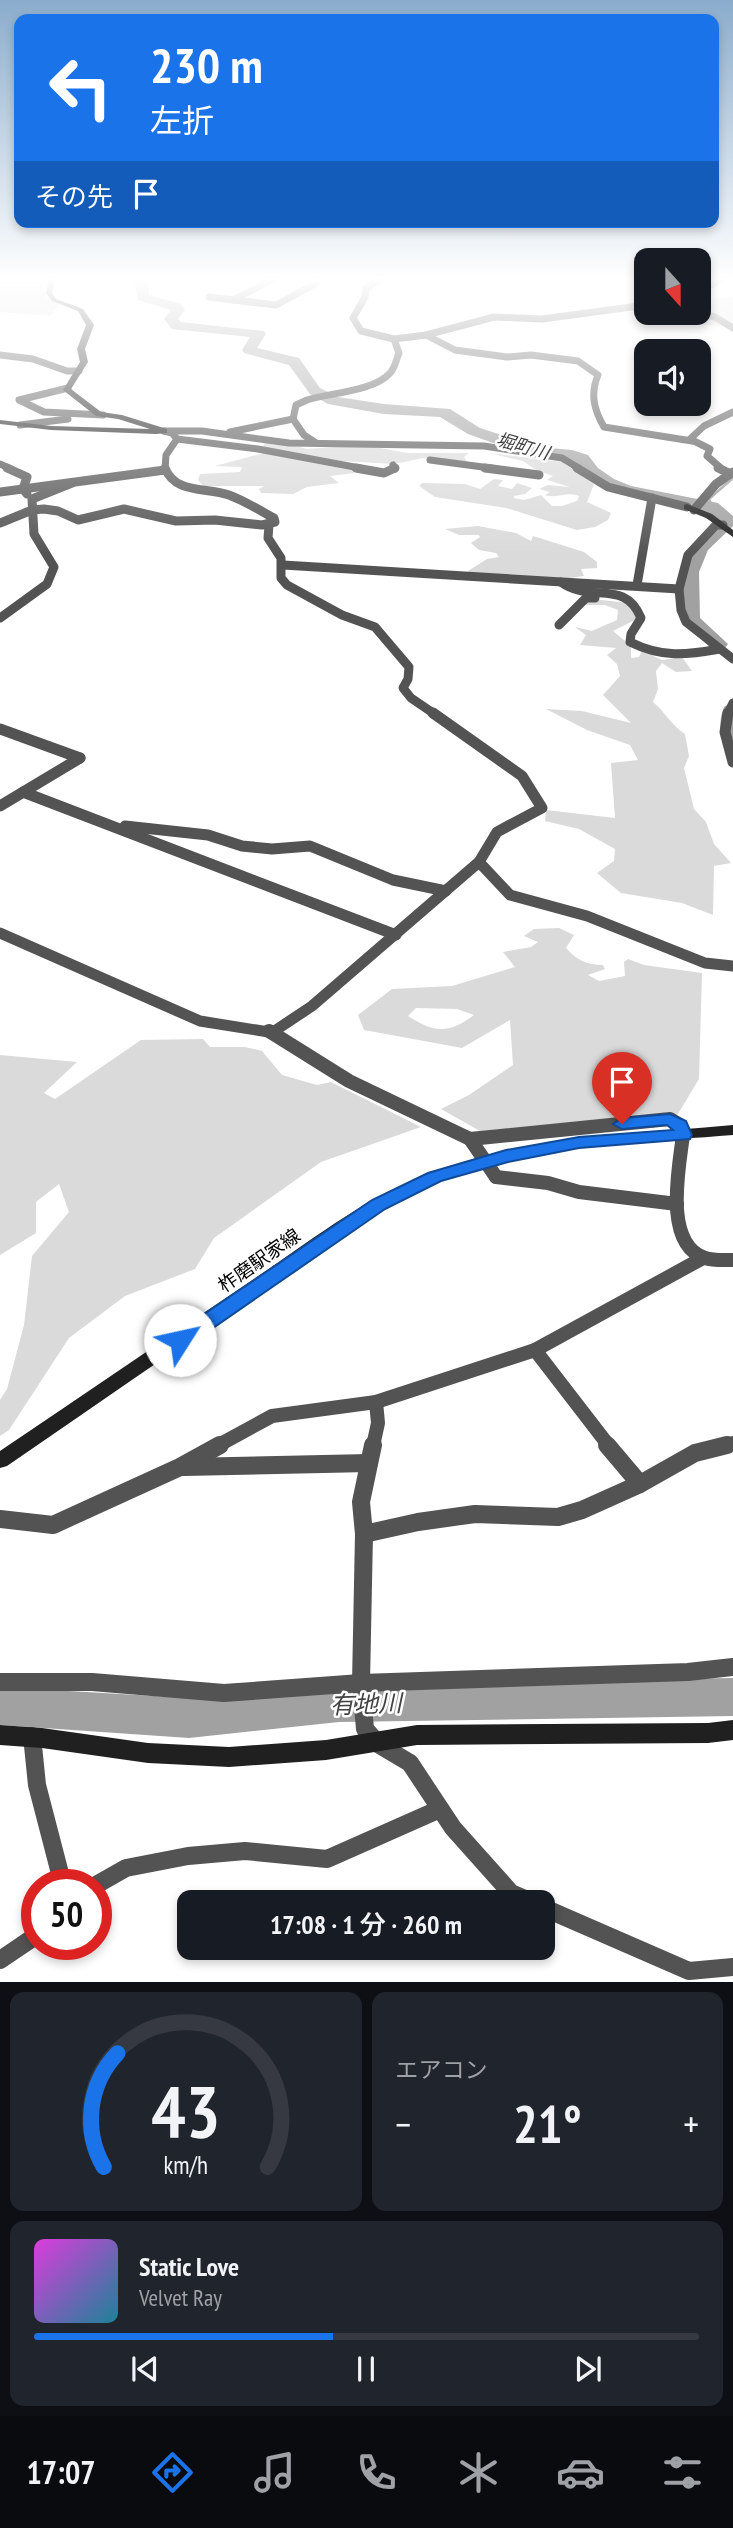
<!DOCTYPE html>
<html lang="ja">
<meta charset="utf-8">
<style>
:root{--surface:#171b24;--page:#20242c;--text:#f1f3f6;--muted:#9ea1a6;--line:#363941;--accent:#1a73e8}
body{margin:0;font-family:"PT Sans Narrow","Noto Sans JP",sans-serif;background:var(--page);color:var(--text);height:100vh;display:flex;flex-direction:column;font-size:26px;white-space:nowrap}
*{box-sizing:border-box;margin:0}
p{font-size:23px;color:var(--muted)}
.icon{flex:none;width:38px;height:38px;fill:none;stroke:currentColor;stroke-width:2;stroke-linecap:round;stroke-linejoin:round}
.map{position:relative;height:1982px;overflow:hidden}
.details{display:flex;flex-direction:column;gap:10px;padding:10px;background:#0d0f14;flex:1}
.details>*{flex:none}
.guide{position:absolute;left:14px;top:14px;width:705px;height:214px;border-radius:14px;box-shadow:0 4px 10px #0003;background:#1a73e8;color:#fff;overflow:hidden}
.needle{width:46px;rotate:159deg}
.controls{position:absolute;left:634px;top:248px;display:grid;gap:14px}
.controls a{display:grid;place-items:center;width:77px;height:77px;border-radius:14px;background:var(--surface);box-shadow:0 4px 10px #0003;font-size:35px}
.speed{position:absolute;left:21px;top:1869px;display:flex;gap:14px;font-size:35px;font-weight:700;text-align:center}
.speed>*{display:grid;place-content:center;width:91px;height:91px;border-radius:50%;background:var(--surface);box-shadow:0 4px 10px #0003;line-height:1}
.speed .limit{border:10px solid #d22;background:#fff;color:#111}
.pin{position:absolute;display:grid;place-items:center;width:60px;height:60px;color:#fff;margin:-72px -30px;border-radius:50% 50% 50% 0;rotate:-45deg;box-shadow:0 0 7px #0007}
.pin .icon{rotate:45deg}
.me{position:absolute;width:77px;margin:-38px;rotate:55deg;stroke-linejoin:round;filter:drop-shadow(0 0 5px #0008)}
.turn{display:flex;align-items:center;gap:24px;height:147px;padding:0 21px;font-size:32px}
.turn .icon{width:91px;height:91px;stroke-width:2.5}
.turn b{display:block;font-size:49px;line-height:60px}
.then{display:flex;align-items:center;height:66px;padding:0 21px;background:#0003;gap:14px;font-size:26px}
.big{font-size:52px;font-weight:600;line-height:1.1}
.details .tile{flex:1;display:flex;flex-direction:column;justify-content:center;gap:10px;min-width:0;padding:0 24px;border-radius:14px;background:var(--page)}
.details .dial{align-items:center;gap:0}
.dial svg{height:182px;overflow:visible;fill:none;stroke:var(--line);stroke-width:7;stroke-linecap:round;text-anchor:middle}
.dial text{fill:var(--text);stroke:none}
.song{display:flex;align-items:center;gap:21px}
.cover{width:84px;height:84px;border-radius:10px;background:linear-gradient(135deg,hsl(300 70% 55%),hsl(190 70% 35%))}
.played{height:7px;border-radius:4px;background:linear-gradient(90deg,var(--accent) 45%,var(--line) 45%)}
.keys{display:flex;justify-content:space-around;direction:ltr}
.heat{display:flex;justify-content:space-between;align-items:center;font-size:38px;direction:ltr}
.details .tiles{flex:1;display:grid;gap:10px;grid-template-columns:1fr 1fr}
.tile:last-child{grid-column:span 2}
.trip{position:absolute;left:177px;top:1890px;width:378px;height:70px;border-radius:14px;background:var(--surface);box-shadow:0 4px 10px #0003;font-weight:600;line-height:70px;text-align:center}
.tab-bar{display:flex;height:112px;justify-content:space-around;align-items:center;background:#090b0e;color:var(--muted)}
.tab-bar .icon{width:49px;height:49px}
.tab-bar .selected{color:var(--accent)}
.tab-bar b{font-size:32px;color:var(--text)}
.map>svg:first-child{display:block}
.green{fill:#dadada;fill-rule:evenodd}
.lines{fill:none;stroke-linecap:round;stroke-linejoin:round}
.stream{stroke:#a1a1a1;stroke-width:2.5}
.river{fill:#a1a1a1;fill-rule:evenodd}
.street-far4{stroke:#535353;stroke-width:7}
.street-far3{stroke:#535353;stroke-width:9}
.street-far2{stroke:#535353;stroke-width:11}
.street-far1{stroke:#535353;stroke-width:14}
.street{stroke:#535353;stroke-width:18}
.secondary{fill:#202020;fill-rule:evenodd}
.street-bridge{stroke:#535353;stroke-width:14}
.route{fill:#1a73e8;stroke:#114b97;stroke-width:2}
.labels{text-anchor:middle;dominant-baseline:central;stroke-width:5;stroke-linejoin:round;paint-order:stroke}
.far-water-label{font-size:18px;font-style:italic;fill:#424242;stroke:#fff}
.street-label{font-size:19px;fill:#000;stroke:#fff}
.near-water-label{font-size:24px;font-style:italic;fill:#424242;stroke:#fff}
</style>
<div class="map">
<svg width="733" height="1982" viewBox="0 0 733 1982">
<rect width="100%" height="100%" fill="#fff"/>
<g class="green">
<path d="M0 279H39L47 298 59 304 50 316 0 312Z"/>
<path d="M733 296V327L706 325 692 318 690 313H698V302Z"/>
<path d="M265 443 288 444 307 449 363 445 408 453H469L464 457 468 463 423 458 394 464 341 461 262 448Z"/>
<path d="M264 453 355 471 354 473 330 476 339 483 307 487 293 494 261 493 259 489 264 486H203L198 480 200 474 240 472 242 467 215 466Z"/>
<path d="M489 453 562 462 594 484 587 502 611 513 608 520 595 527 577 530 506 508 435 497 419 486 422 483 465 484 480 489 494 479 503 480 498 486 512 489 517 483 532 488 525 494 514 496V498L524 500 541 495 552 506H562L577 501 579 496C568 491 557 499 545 495L550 492 539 489 548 485 570 487 547 480 553 476 536 470 523 461Z"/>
<path d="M478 526 516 533 531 541 533 536 584 552 597 562V568L581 569 584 576 562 579 474 577 468 571 487 559 499 557 496 553 479 550 471 543 480 537 479 535H459L445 529Z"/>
<path d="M592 599 628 603 638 615 635 620 613 631 631 646V658L639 657 642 651 662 660 682 657 692 671 676 672 662 663 656 671 658 689 653 702C665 712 672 726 685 734L689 756 684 768 694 809 706 822 714 844 731 863 714 866 713 915 682 903 621 893 597 873 614 861 615 849 579 829 545 821 546 810 615 818 611 763 638 760 630 745 587 730 546 709 582 711 631 723 603 695 620 676 617 664 607 655 616 648 580 645 586 635 575 627 592 631 617 620 618 610 605 605H584Z"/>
<path d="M559 928 574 935 566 948C577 960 586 965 603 965L605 969 588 975 599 981 625 976 624 962 628 959 644 965 702 973 699 1079 676 1117 480 1131 441 1109 469 1095 513 1065 510 1020 462 1048 364 1030 358 1015 392 989 452 986 515 967 503 952 531 947 538 942 524 936 534 929ZM416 1008 457 1009 474 1015C449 1034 434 1033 408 1016Z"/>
<path d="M203 1039 210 1047H245L262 1051 282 1075 317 1085 331 1082 421 1127 321 1162 214 1238 195 1269 125 1296 69 1338 9 1430 0 1436V1400L7 1389 24 1325 32 1256 69 1212 59 1184 36 1202V1233L0 1255V1055L77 1062 44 1093 55 1099 141 1040Z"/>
</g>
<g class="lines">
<path class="stream" d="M712 507 709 499 733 478"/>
<g class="river">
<path d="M134 279H148L149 295 181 304 185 310 178 319 181 322 264 331 266 334 257 348 299 358 320 388 338 397 384 404 450 409 480 428 538 447 572 450 588 455 598 468 614 479 631 486 718 503 733 516V526L708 550 699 572 700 618 728 644 725 648H711L680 620 679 572 693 544 717 521C679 487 616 516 576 463L530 456 468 434 440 417 384 414 328 404 310 394 289 365 244 353 242 350 250 337 172 329 164 319 171 310 138 300Z"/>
<path d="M733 704V745L725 743C719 735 719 715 725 706Z"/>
<path d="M733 1678V1716L339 1722 189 1738 0 1725V1687L189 1698 339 1684Z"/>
</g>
<g class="street-far4">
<path d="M381 279 366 288 365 297 353 318 361 331 394 339 426 335 494 317 542 319 646 305"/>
<path d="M643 279 646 280"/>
<path d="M698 293 721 279"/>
<path d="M209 297 276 305 315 284 316 279"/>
<path d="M233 300 273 279"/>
<path d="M698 313 715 317 733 328"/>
<path d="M426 335 455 350 507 357 531 355 578 361 598 375C590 394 594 410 604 427L692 441"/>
<path d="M0 355 33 359 67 371H79"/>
<path d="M68 388 19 400 44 412 103 415"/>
<path d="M293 419 304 435 316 443"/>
<path d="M20 425 68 419"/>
<path d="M164 431H202L289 443 484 446 562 458 580 469"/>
<path d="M164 431 172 433 177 439 166 455 165 469"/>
<path d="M230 432 293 419 296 405 307 400C329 393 375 391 390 373 395 368 396 360 399 353L394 339"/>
<path d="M177 439 258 449 365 469"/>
<path d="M430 460 498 469"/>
<path d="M0 464 11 469"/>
<path d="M393 465 395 469"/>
<path d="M722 469 707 456 710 449 690 439 704 426 733 412"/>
</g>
<g class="street-far3">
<path d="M7 468 27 477 23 489 27 494"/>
<path d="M356 468 384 473 395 468"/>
<path d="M485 468 539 475"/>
<path d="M577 468 608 487 687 507"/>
<path d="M718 468 729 473"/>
<path d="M0 492 165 470"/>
<path d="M694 510 716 484 733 472"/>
<path d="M0 523 32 510 44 509 58 511 78 520 124 509 176 521 215 520 262 525 275 522 274 518C259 510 245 501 229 495 206 487 175 494 165 468"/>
<path d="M269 525 268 538 281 558V578L287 585 342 615 375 627 409 667 408 679 403 688 411 698 436 715"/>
<path d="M723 525H716L688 555 679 589 681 610 686 622 733 659"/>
<path d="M283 565 679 589"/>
<path d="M561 582C591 604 625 578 641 618L631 634 630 642C662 658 686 655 720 649"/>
<path d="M637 585 652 498"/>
<path d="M0 618 47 584 54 567 34 534 32 499 72 483"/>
<path d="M559 625 586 598H595"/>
<path d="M727 715 733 703"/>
</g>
<g class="street-far2">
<path d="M728 713 725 732 733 762"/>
<path d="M0 729 80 758"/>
<path d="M23 792 396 935"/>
<path d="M0 806 80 758"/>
<path d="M125 826 208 835 242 846 272 849 310 846 393 880 446 891"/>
<path d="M479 862 510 895 587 916 705 963 733 966"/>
<path d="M0 933 200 1021 275 1033"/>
<path d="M273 1032 312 1006 479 862 497 832 542 808 522 776 433 713"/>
</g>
<g class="street-far1">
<path d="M269 1031 349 1081 470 1139 670 1119 680 1125 683 1135C679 1168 663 1244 705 1258 714 1261 724 1260 733 1260"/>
<path d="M496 1177 548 1183 579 1192 677 1204"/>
<path d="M535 1350 609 1446"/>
<path d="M217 1446 272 1416 376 1402 535 1350 703 1258"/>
<path d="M373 1446 378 1423 376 1402"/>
<path d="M720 1446 733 1443"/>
</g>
<g class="street">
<path d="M373 1445 361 1502 364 1534 361 1683 365 1729 378 1744 410 1763 453 1828 511 1893 532 1902"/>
<path d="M607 1445 640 1484"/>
<path d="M184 1467 369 1463"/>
<path d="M0 1519 53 1525 180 1467 220 1445"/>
<path d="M364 1534 418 1522 475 1514 558 1517 582 1510 640 1484 695 1453 727 1445"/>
<path d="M0 1682H92L224 1693 361 1683 688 1672 733 1667"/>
<path d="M32 1736 37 1785 63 1885"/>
<path d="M96 1885 126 1868 188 1856 245 1851 327 1859 440 1809"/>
<path d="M542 1907 689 1971 733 1967"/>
<path d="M0 1960 37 1935"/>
</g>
<g class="secondary">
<path d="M49 279H55L52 293 56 299 83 309 94 325 85 349 88 362 71 389 101 412 122 415 167 429V433L156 434 51 430 0 424V420L51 426 150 429 118 419 96 416 63 390 80 362 77 349 86 325 78 311 52 301 46 293Z"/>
<path d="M687 504 712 514 733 530V537L706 518 684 509V505Z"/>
<path d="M733 1125V1135C636 1143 532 1144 441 1181 375 1207 317 1252 260 1292 176 1350 91 1408 7 1466L0 1468V1451C85 1394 169 1336 254 1279 310 1241 367 1196 431 1173 528 1138 631 1134 733 1125Z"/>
<path d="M733 1720V1740L708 1743 417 1745 326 1760 229 1767 148 1763 42 1748 0 1745V1725L42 1728 148 1743 229 1747 326 1740 417 1725 708 1723Z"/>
</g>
<path class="street-bridge" d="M470 1139 496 1177"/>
</g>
<linearGradient id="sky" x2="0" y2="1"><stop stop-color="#8baccc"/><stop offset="0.5" stop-color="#fff"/><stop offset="1" stop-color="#fff" stop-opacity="0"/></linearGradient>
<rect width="733" height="557" fill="url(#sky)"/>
<path class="route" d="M670 1114 686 1121 692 1135 690 1139 579 1148 508 1162 441 1181 385 1209 187 1346 180 1348 173 1346 170 1340 173 1335 372 1200 428 1173 506 1150 579 1137 673 1130 667 1125 622 1129 613 1124 622 1118Z"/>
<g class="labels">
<g class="far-water-label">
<text transform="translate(523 446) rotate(16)">堀町川</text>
</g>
<g class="street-label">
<text transform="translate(259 1260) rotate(-35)">柞磨駅家線</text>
</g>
<g class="near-water-label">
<text transform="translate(366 1704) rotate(-2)">有地川</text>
</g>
</g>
</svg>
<div class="controls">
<a><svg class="needle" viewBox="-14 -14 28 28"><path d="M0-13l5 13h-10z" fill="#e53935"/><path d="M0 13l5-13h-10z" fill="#9ea1a6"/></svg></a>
<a><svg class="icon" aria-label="sound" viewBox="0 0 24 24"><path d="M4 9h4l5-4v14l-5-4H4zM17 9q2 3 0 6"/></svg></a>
</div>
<div class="speed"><div class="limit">50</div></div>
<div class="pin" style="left:622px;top:1124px;background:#d93025"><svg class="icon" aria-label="arrive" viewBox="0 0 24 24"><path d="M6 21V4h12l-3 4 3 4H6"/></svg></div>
<svg class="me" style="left:180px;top:1340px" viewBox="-20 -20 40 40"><circle r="19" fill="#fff"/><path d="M0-13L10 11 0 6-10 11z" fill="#1a73e8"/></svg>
<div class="trip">17:08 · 1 分 · 260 m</div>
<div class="guide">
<div class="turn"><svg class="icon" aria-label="left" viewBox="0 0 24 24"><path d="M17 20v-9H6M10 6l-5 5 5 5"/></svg><div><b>230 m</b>左折</div></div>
<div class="then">その先<svg class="icon" aria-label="arrive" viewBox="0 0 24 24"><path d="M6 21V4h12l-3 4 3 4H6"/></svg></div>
</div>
</div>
<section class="details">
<div class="tiles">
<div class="tile dial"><svg viewBox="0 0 100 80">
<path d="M14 69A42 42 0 1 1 86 69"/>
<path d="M14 69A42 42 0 0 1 20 19" stroke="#1a73e8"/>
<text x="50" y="56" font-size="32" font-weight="700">43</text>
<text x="50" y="72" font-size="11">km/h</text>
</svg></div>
<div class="tile"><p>エアコン</p>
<div class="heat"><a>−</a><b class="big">21°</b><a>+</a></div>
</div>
<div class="tile">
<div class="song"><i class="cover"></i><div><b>Static Love</b><p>Velvet Ray</p></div></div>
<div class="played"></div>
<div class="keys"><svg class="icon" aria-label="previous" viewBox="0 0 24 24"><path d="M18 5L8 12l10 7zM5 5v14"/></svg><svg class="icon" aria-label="pause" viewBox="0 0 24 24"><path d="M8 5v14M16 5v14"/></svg><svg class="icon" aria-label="next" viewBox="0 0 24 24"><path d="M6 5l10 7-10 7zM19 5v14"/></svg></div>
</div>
</div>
</section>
<nav class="tab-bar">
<b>17:07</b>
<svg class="icon selected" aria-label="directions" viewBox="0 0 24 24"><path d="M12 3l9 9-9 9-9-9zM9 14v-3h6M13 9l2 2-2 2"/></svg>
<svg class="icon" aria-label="music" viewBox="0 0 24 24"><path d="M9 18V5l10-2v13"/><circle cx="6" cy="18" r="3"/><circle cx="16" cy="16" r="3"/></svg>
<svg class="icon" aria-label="phone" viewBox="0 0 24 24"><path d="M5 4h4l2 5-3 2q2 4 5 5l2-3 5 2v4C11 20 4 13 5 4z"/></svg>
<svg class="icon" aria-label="climate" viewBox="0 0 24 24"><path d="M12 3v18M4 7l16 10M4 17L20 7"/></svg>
<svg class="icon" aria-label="car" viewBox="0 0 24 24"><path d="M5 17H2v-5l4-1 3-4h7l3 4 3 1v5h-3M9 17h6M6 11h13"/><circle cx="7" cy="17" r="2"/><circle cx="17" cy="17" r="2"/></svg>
<svg class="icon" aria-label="filters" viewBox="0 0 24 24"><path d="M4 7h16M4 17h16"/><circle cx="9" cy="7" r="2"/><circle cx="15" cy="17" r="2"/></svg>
</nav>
